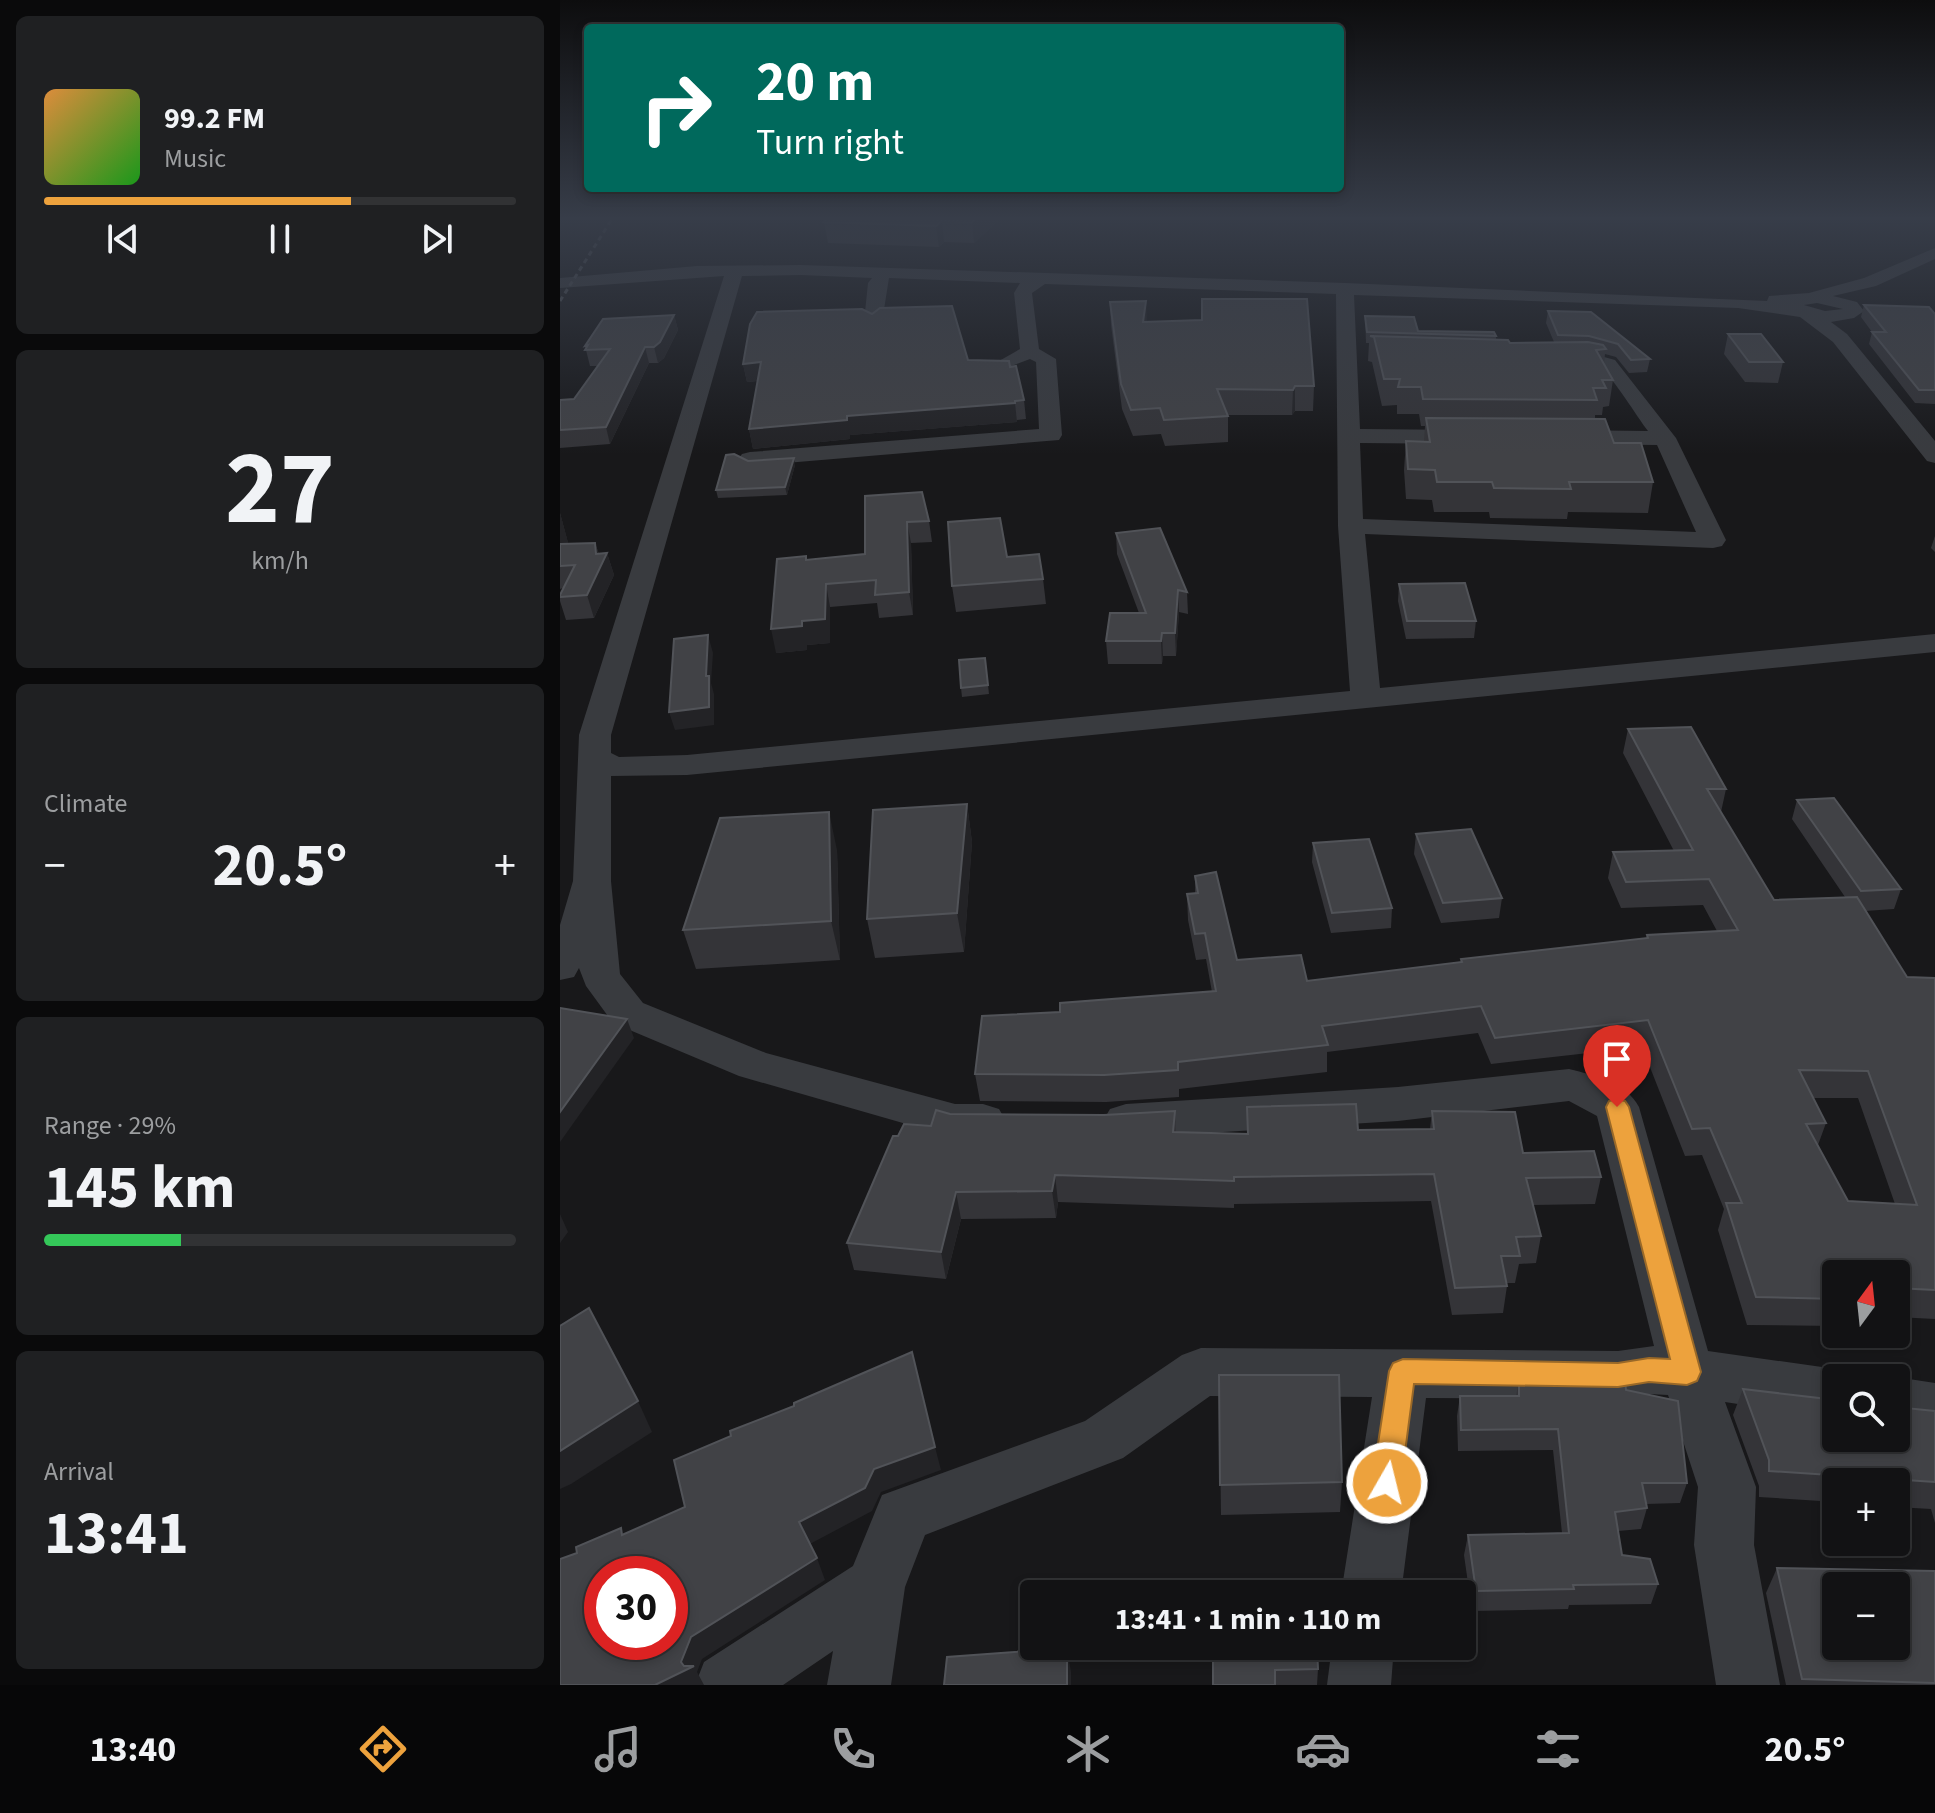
<!DOCTYPE html>
<meta charset="utf-8">
<style>
:root{--surface:#121214;--page:#1f2022;--text:#f1f3f6;--muted:#9c9ea0;--line:#313234;--accent:#eda23d}
body{margin:0;font-family:"Source Sans 3",sans-serif;background:var(--page);color:var(--text);height:100vh;display:flex;flex-direction:column;font-size:30px;white-space:nowrap}
*{box-sizing:border-box;margin:0}
p{font-size:26px;color:var(--muted)}
.icon{flex:none;width:44px;height:44px;fill:none;stroke:currentColor;stroke-width:2;stroke-linecap:round;stroke-linejoin:round}
.map{position:relative;flex:1;overflow:hidden}
.side{display:flex;flex-direction:column;gap:16px;padding:16px;background:#0a0a0b;width:560px}
.side>*{flex:none}
.banner{position:absolute;left:24px;top:24px;width:760px;height:168px;border-radius:8px;box-shadow:0 4px 12px #0003,0 0 0 2px var(--line);background:#00695c;color:#fff;overflow:hidden}
.needle{width:52px;rotate:15deg}
.controls{position:absolute;left:1262px;top:1260px;display:grid;gap:16px}
.controls a{display:grid;place-items:center;width:88px;height:88px;border-radius:8px;background:var(--surface);box-shadow:0 4px 12px #0003,0 0 0 2px var(--line);font-size:40px}
.speed{position:absolute;left:24px;top:1556px;display:flex;gap:16px;font-size:40px;font-weight:700;text-align:center}
.speed>*{display:grid;place-content:center;width:104px;height:104px;border-radius:50%;background:var(--surface);box-shadow:0 4px 12px #0003,0 0 0 2px var(--line);line-height:1}
.speed .limit{border:12px solid #d22;background:#fff;color:#111}
.pin{position:absolute;display:grid;place-items:center;width:68px;height:68px;color:#fff;margin:-82px -34px;border-radius:50% 50% 50% 0;rotate:-45deg;box-shadow:0 0 8px #0007}
.pin .icon{rotate:45deg}
.me{position:absolute;width:88px;margin:-44px;rotate:8deg;stroke-linejoin:round;filter:drop-shadow(0 0 6px #0008)}
.turn{display:flex;align-items:center;gap:28px;height:168px;padding:0 40px;font-size:36px}
.turn .icon{width:104px;height:104px;stroke-width:2.5}
.turn b{display:block;font-size:56px;line-height:68px}
.big{font-size:60px;font-weight:700;line-height:1.1}
.side .tile{flex:1;display:flex;flex-direction:column;justify-content:center;gap:12px;min-width:0;padding:0 28px;border-radius:12px;background:var(--page)}
.side .dial{align-items:center;gap:0}
.dial b{font-size:104px;line-height:1}
.song{display:flex;align-items:center;gap:24px}
.cover{width:96px;height:96px;border-radius:12px;background:linear-gradient(135deg,hsl(30 70% 55%),hsl(120 70% 35%))}
.played{height:8px;border-radius:4px;background:linear-gradient(90deg,var(--accent) 65%,var(--line) 65%)}
.keys{display:flex;justify-content:space-around;direction:ltr}
.heat{display:flex;justify-content:space-between;align-items:center;font-size:44px;direction:ltr}
.charge{height:12px;border-radius:6px;background:linear-gradient(90deg,#34c759 29%,var(--line) 0)}
.trip{position:absolute;left:460px;top:1580px;width:456px;height:80px;border-radius:8px;background:var(--surface);box-shadow:0 4px 12px #0003,0 0 0 2px var(--line);font-weight:700;line-height:80px;text-align:center}
.menu{display:flex;height:128px;justify-content:space-around;align-items:center;background:#070708;color:var(--muted)}
.menu .icon{width:56px;height:56px}
.menu .on{color:var(--accent)}
.menu b{font-size:36px;color:var(--text)}
main{display:flex;flex:1;min-height:0}
.map>svg:first-child{display:block}
.lines{fill:none;stroke-linecap:round;stroke-linejoin:round}
.minor{fill:#393b3f;fill-rule:evenodd}
.rail{stroke:#4c4f54;stroke-width:3;stroke-dasharray:5 4;stroke-linecap:butt}
.wall{fill:#343438;fill-rule:evenodd}
.shaded-wall{fill:#232326}
.building{fill:#414246;stroke:#515358;stroke-width:2;fill-rule:evenodd}
.route{fill:#eda23d;stroke:#9a6928;stroke-width:2}
</style>
<main>
<section class="side">
<div class="tile">
<div class="song"><i class="cover"></i><div><b>99.2 FM</b><p>Music</p></div></div>
<div class="played"></div>
<div class="keys"><svg class="icon" aria-label="previous" viewBox="0 0 24 24"><path d="M18 5L8 12l10 7zM5 5v14"/></svg><svg class="icon" aria-label="pause" viewBox="0 0 24 24"><path d="M8 5v14M16 5v14"/></svg><svg class="icon" aria-label="next" viewBox="0 0 24 24"><path d="M6 5l10 7-10 7zM19 5v14"/></svg></div>
</div>
<div class="tile dial"><b>27</b><p>km/h</p></div>
<div class="tile"><p>Climate</p>
<div class="heat"><a>−</a><b class="big">20.5°</b><a>+</a></div>
</div>
<div class="tile"><p>Range · 29%</p><b class="big">145 km</b><div class="charge"></div></div>
<div class="tile"><p>Arrival</p><b class="big">13:41</b></div>
</section>
<div class="map">
<svg width="1375" height="1685" viewBox="0 0 1375 1685">
<rect width="100%" height="100%" fill="#18181a"/>
<g class="lines">
<g class="minor">
<path d="M1375 248V259L1316 286 1273 296 1297 302 1304 311 1294 318 1271 322 1287 334 1375 441V463L1367 461 1273 342 1240 317 1178 308 794 295 800 429 911 430 919 432 922 437 919 442 911 444 800 443 803 519 1136 532 1097 445 1002 444 994 442 991 437 994 432 1002 430 1088 431C1077 417 1054 378 1041 369 1025 357 999 371 986 357L996 351 1026 352 1055 360 1116 438 1166 540 1162 546 1153 548 805 534 820 688 1375 634V652L127 775 51 776V881L60 974 83 1003 206 1053 395 1104H423L439 1109 446 1121 439 1133 423 1138H395L179 1076 53 1023 26 986 19 968 14 977 0 980V925L13 881 19 735 164 276 0 288V278L137 266 241 265 785 283 1207 301 1209 296 1249 293 1304 278ZM241 275 312 278 308 283 304 322 313 328 322 322 329 278 460 283 454 293 460 349 439 361 449 367 470 359 476 362 479 429 190 452 182 454 178 459 182 464 190 466 499 440 502 435 496 359 479 349 472 293 485 284 776 294 778 526 790 691 127 755 59 757 51 753V735L182 276ZM1257 303 1283 309 1265 311 1244 305Z"/>
<path d="M1009 1069C1036 1076 1065 1081 1079 1107L1148 1351 1276 1369 1296 1378H1276V1419L1165 1402 1196 1487 1194 1545 1220 1685H1156L1134 1545 1138 1487 1108 1395 1089 1394 1058 1399 866 1398 841 1594H781L812 1397 650 1396 563 1458 365 1535 345 1587 331 1685H267L273 1651 223 1685H135L144 1662 293 1566 322 1495 525 1421 622 1355 641 1348 1058 1351 1094 1346 1037 1116 1009 1101 838 1121 566 1138 550 1133 543 1121 550 1109 566 1104 838 1087Z"/>
<path d="M1336 1377 1375 1383V1433L1336 1427V1378H1334Z"/>
<path d="M772 1646H834L831 1685H767Z"/>
</g>
<path class="rail" d="M0 301 52 219"/>
</g>
<g class="wall">
<path d="M269 219H440L414 243 384 242 379 247 268 243 264 222Z"/>
<path d="M550 302 587 322 754 386 753 411H735L732 415H668V442L605 446 601 434 573 436 562 409 551 325Z"/>
<path d="M1304 305 1375 314V404L1355 403 1309 344 1312 332 1301 317Z"/>
<path d="M988 311 1090 359 1087 372 1069 373 1056 357 1045 354 1044 364 1053 380 1049 406 1043 407 1042 415H1035V419L1054 443 1093 482 1088 513 1008 512 1007 519 930 518 929 512H874L872 500 846 499 844 470 846 441 864 442 865 426H861L859 414H837V405L822 406 812 362 808 361 809 343H806L805 316 858 331 936 336V339L950 343 994 342 986 323Z"/>
<path d="M114 315 118 330 104 358 98 363H89L50 444 0 448V400L14 399 38 366H30L25 346Z"/>
<path d="M1168 334 1223 362 1218 383 1185 382 1164 354Z"/>
<path d="M408 360 450 367 464 400 466 419 457 420V422L290 435V439L193 449 189 429 198 381 187 382 183 364Z"/>
<path d="M188 461 235 465 227 495 158 498 156 490Z"/>
<path d="M305 496 369 521 372 542 351 543 353 615 319 618 317 603 270 607V643L247 645V650L216 653 247 560 305 554Z"/>
<path d="M0 513 8 543H35L39 554 47 553 54 575 34 618 6 620 0 601V595L3 588 0 589Z"/>
<path d="M556 533 627 592 628 614 619 612 616 656H603L602 664H548L546 641 579 613 557 554Z"/>
<path d="M1375 536V552L1371 548Z"/>
<path d="M447 557 483 579 486 604 396 612 392 586Z"/>
<path d="M839 584 916 621 914 638 846 639 838 601Z"/>
<path d="M425 658 429 694 402 697 401 688Z"/>
<path d="M1068 729 1166 789 1161 812 1214 900 1285 897 1232 819 1237 800 1341 889 1334 909 1305 911 1347 977 1375 978V1319L1336 1317V1274H1276V1326L1187 1325 1158 1230 1164 1209 1142 1155 1125 1156 1082 1047 931 1064 918 1033 767 1052V1072L619 1089V1097L546 1102 420 1101 415 1074 500 1012 652 992 646 959 636 960 628 920 627 894 635 893V876L677 960 747 981 900 963 901 959 1086 938 1087 935 1157 931 1143 905 1061 908 1048 878 1053 852 1114 851 1063 753ZM1253 1098H1298L1335 1204 1288 1201 1258 1145 1266 1123Z"/>
<path d="M407 804 412 842 404 952 315 958 307 919Z"/>
<path d="M856 834 942 898 939 918 881 923 854 854Z"/>
<path d="M753 843 832 908 831 928 771 933 752 862Z"/>
<path d="M277 850 280 960 136 969 123 930Z"/>
<path d="M687 1107 798 1130 870 1129 872 1111 963 1153 1041 1177 1035 1204 973 1205 981 1236 976 1263 959 1264 955 1283H947V1286L943 1313 892 1315 871 1201 674 1204V1208L498 1202 496 1218 401 1219 386 1279 294 1270 287 1243 338 1136 371 1126 390 1114 544 1115 615 1111 616 1132 687 1134Z"/>
<path d="M659 1375 782 1482 780 1512 661 1515Z"/>
<path d="M959 1381 1066 1390 1127 1483 1120 1503 1086 1504 1087 1508 1081 1529 1058 1531 1062 1555 1098 1584 1091 1604 1009 1605 1008 1609 912 1611 904 1555 908 1535 1002 1533 993 1450 898 1451 897 1416 900 1396H956Z"/>
<path d="M1183 1389 1375 1411V1523L1371 1509 1336 1507V1482H1276V1502L1199 1497V1486L1173 1415Z"/>
<path d="M1217 1568 1375 1571V1685H1226L1206 1593Z"/>
<path d="M653 1646 758 1669 757 1685H653Z"/>
</g>
<g class="shaded-wall">
<path d="M416 219H440L414 243 412 222Z"/>
<path d="M382 221 384 242 379 247 376 226Z"/>
<path d="M586 301 587 324 583 322Z"/>
<path d="M114 315 118 330 104 358 98 363 94 347Z"/>
<path d="M85 347 89 363 50 444 46 427Z"/>
<path d="M201 362 205 380 187 382 183 364Z"/>
<path d="M735 386V411L732 415 733 390Z"/>
<path d="M455 403 457 422 290 435V439L193 449 189 429 287 416Z"/>
<path d="M234 458 235 465 227 495 225 487Z"/>
<path d="M0 513 9 546 0 561Z"/>
<path d="M347 522 351 543 353 615 349 592Z"/>
<path d="M35 543 42 565 47 553 54 575 34 618 27 595 36 554Z"/>
<path d="M266 584 270 607V643L247 645V650L216 653 211 629 242 621Z"/>
<path d="M618 590 619 612 616 656 615 633Z"/>
<path d="M602 633 603 656 602 664 601 641Z"/>
<path d="M148 635 153 653 151 683 154 694V725L115 730 109 712 146 676Z"/>
<path d="M407 804 412 842 404 952 397 913Z"/>
<path d="M269 812 277 850 280 960 271 921Z"/>
<path d="M67 1019 74 1038 0 1142V1112Z"/>
<path d="M495 1175 498 1202 496 1218 492 1191Z"/>
<path d="M396 1192 401 1219 386 1279 381 1252Z"/>
<path d="M0 1214 8 1232 0 1243Z"/>
<path d="M78 1401 92 1432 11 1484 0 1489V1451Z"/>
<path d="M375 1447 381 1470 321 1492 312 1511 248 1545 239 1522 314 1469Z"/>
<path d="M257 1558 265 1580 142 1659 137 1672 144 1685H95L121 1662 131 1637Z"/>
<path d="M507 1648 511 1672V1685H507Z"/>
</g>
<g class="building">
<path d="M269 219H416L412 222 382 221 376 226 264 222Z"/>
<path d="M642 299H747L754 386H735L733 390 657 389 668 416 604 420 600 408 571 410 561 384 550 302 586 301 583 322 642 320Z"/>
<path d="M1304 305 1369 307 1375 314V390H1359L1312 332H1326Z"/>
<path d="M392 306 408 360 449 361 450 367 456 366 464 400 455 401V403L287 416V420L189 429 201 362 183 364 190 324 197 312 302 309 312 314 320 308Z"/>
<path d="M988 311 1031 312 1090 359 1071 360 1058 344 1029 336 998 335Z"/>
<path d="M114 315 100 342 94 347H85L46 427 0 430V400L14 399 50 349 25 350 28 345 25 346 43 319Z"/>
<path d="M805 316 854 317 858 331 934 332 936 336 807 332Z"/>
<path d="M1168 334H1201L1223 362H1189Z"/>
<path d="M810 336 948 340 950 343 1028 342 1043 345 1046 349 1036 350 1053 380H1042L1046 388H1033L1037 400 863 399 861 387H838L840 379H824L814 337Z"/>
<path d="M866 418 1045 419 1054 443H1081L1093 482H1009L1011 489 934 488 932 482H877L875 470 848 469 846 441 870 442Z"/>
<path d="M174 454 188 461 234 458 225 487 156 490 166 455Z"/>
<path d="M362 492 369 521 347 522 349 592 315 595 316 580 266 584 265 619 242 621V626L211 629 217 559 246 556V560L305 554V496Z"/>
<path d="M440 518 447 557 479 554 483 579 392 586 388 522Z"/>
<path d="M600 528 627 592 618 590 615 633H602L601 641H546L550 613H586L556 533Z"/>
<path d="M35 543 36 554 47 553 27 595 0 597V595L15 565 0 566V544Z"/>
<path d="M905 583 916 621H847L839 584Z"/>
<path d="M148 635 146 676H149V707L109 712 114 639Z"/>
<path d="M425 658 428 685 401 688 399 660Z"/>
<path d="M1131 727 1166 789H1147L1214 900 1297 897 1347 977 1375 978V1290L1336 1288V1274H1276V1299L1196 1297 1166 1203H1182L1150 1128 1132 1129 1088 1020 935 1038 921 1006 762 1026 768 1045 618 1062V1070L544 1075 415 1074 422 1016 500 1012V1003L656 991 645 933 635 934 627 894 638 893 635 876 656 872 677 960 741 955 747 981 902 962 901 959 1088 938 1087 935 1178 930 1149 879 1066 882 1053 852 1133 850 1068 729ZM1239 1070 1308 1071 1357 1205 1288 1201 1246 1124 1266 1123Z"/>
<path d="M1274 798 1341 889 1301 891 1237 800Z"/>
<path d="M407 804 397 913 307 919 313 810Z"/>
<path d="M269 812 271 921 123 930 160 818Z"/>
<path d="M911 829 942 898 883 903 856 834Z"/>
<path d="M809 839 832 908 772 913 753 843Z"/>
<path d="M0 1008 67 1019 0 1112Z"/>
<path d="M796 1104 798 1130 874 1129 872 1111 955 1112 963 1153 1034 1151 1041 1177 966 1178 981 1236 956 1237 960 1256H941L947 1286 895 1288 874 1174 674 1177V1181L495 1175 492 1191 396 1192 381 1252 287 1243 333 1136H338L344 1124 371 1126 376 1110 390 1114 544 1115 615 1111 613 1132 688 1134 687 1107Z"/>
<path d="M29 1308 78 1401 0 1451V1326Z"/>
<path d="M352 1352 375 1447 314 1469 305 1488 239 1522 257 1558 131 1637 121 1662 124 1666H134L95 1685H0V1559L17 1553 16 1547 61 1528 62 1535 125 1507 114 1460 171 1436 170 1431 234 1406V1403ZM42 1574H110V1642H42Z"/>
<path d="M659 1375H779L782 1482 660 1485Z"/>
<path d="M959 1381H1065L1066 1390 1118 1401 1127 1483H1082L1087 1508 1055 1512 1062 1555 1090 1559 1098 1584 1013 1585 1014 1589 916 1591 908 1535 1009 1533 998 1429 901 1430 900 1396H959Z"/>
<path d="M1183 1389 1276 1400V1438H1336V1407L1375 1411V1482L1209 1471V1460Z"/>
<path d="M1217 1568 1375 1571V1683L1242 1679ZM1276 1586H1336V1646H1276Z"/>
<path d="M653 1646H757L758 1669 715 1670V1685H653Z"/>
<path d="M507 1648V1685H384L387 1657Z"/>
</g>
<linearGradient id="sky" x2="0" y2="1"><stop stop-color="#0d0d0e"/><stop offset="0.48" stop-color="#373d49"/><stop offset="1" stop-color="#373d49" stop-opacity="0"/></linearGradient>
<rect width="1375" height="455" fill="url(#sky)"/>
<path class="route" d="M1057 1099 1065 1101 1069 1107 1141 1372 1137 1381 1127 1385 1089 1382 1058 1387 854 1384 841 1483 837 1492 827 1496 816 1492 812 1483 829 1371 833 1363 843 1359 1058 1363 1089 1358 1110 1359 1046 1107 1049 1101Z"/>
</svg>
<div class="controls">
<a><svg class="needle" viewBox="-14 -14 28 28"><path d="M0-13l5 13h-10z" fill="#e53935"/><path d="M0 13l5-13h-10z" fill="#9c9ea0"/></svg></a>
<a><svg class="icon" aria-label="search" viewBox="0 0 24 24"><circle cx="10" cy="10" r="6"/><path d="M15 15l6 6"/></svg></a>
<a>+</a>
<a>−</a>
</div>
<div class="speed"><div class="limit">30</div></div>
<div class="pin" style="left:1057px;top:1107px;background:#d93025"><svg class="icon" aria-label="arrive" viewBox="0 0 24 24"><path d="M6 21V4h12l-3 4 3 4H6"/></svg></div>
<svg class="me" style="left:827px;top:1483px" viewBox="-20 -20 40 40"><circle r="17" fill="#eda23d" stroke="#fff" stroke-width="3"/><path d="M0-11L8 9 0 5-8 9z" fill="#fff"/></svg>
<div class="trip">13:41 · 1 min · 110 m</div>
<div class="banner">
<div class="turn"><svg class="icon" aria-label="right" viewBox="0 0 24 24"><path d="M7 20v-9h11M14 6l5 5-5 5"/></svg><div><b>20 m</b>Turn right</div></div>
</div>
</div>
</main>
<nav class="menu">
<b>13:40</b>
<svg class="icon on" aria-label="directions" viewBox="0 0 24 24"><path d="M12 3l9 9-9 9-9-9zM9 14v-3h6M13 9l2 2-2 2"/></svg>
<svg class="icon" aria-label="music" viewBox="0 0 24 24"><path d="M9 18V5l10-2v13"/><circle cx="6" cy="18" r="3"/><circle cx="16" cy="16" r="3"/></svg>
<svg class="icon" aria-label="phone" viewBox="0 0 24 24"><path d="M5 4h4l2 5-3 2q2 4 5 5l2-3 5 2v4C11 20 4 13 5 4z"/></svg>
<svg class="icon" aria-label="climate" viewBox="0 0 24 24"><path d="M12 3v18M4 7l16 10M4 17L20 7"/></svg>
<svg class="icon" aria-label="car" viewBox="0 0 24 24"><path d="M5 17H2v-5l4-1 3-4h7l3 4 3 1v5h-3M9 17h6M6 11h13"/><circle cx="7" cy="17" r="2"/><circle cx="17" cy="17" r="2"/></svg>
<svg class="icon" aria-label="filters" viewBox="0 0 24 24"><path d="M4 7h16M4 17h16"/><circle cx="9" cy="7" r="2"/><circle cx="15" cy="17" r="2"/></svg>
<b>20.5°</b>
</nav>
